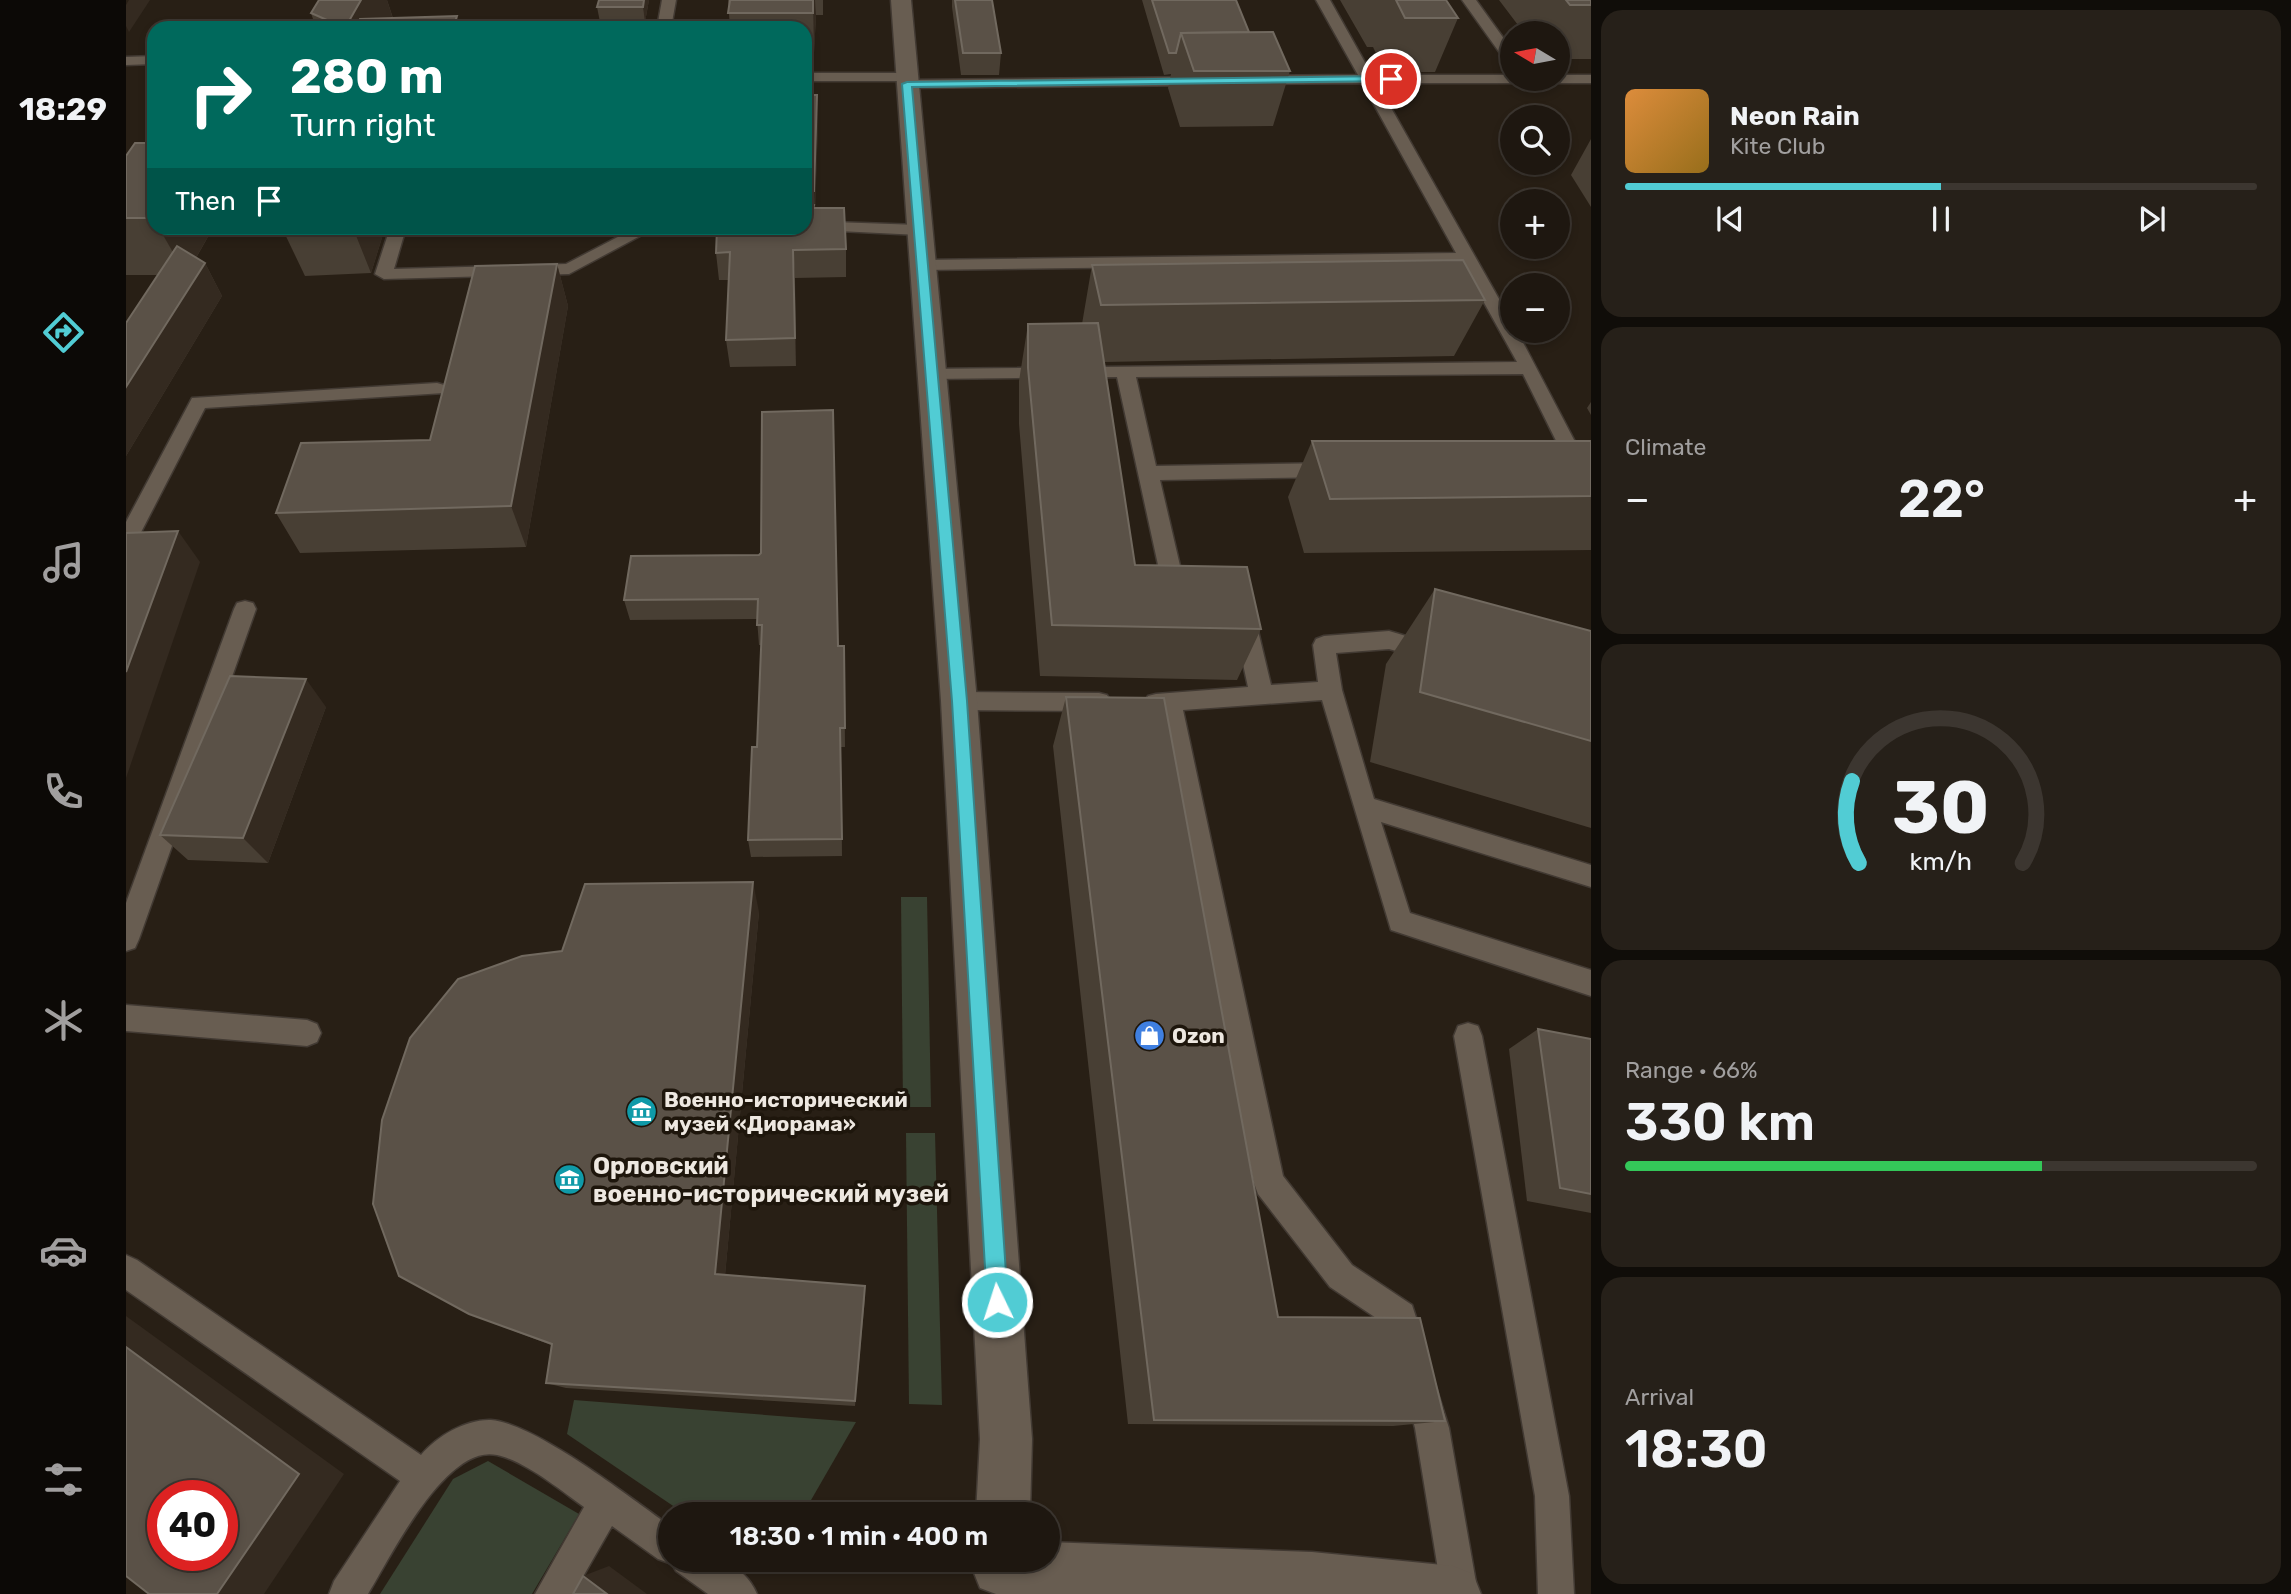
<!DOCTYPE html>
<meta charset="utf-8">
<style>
:root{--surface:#1e1710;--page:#262019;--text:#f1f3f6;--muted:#a19f9f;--line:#3c3630;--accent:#51ccd4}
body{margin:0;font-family:Rubik,sans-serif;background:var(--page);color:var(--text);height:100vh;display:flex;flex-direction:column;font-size:26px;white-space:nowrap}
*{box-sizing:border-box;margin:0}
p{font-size:23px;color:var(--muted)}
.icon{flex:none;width:38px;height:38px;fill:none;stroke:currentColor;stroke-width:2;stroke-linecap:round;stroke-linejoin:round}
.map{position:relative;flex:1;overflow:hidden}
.drawer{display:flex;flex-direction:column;gap:10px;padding:10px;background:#100d09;width:700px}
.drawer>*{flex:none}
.banner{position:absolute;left:21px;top:21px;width:665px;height:214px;border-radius:21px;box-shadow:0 4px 10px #0003,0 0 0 2px var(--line);background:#00695c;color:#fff;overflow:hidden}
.needle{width:46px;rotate:280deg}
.buttons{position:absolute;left:1374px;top:21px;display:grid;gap:14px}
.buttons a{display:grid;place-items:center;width:70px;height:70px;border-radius:50%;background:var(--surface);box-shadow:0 4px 10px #0003,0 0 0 2px var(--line);font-size:35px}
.speed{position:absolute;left:21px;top:1480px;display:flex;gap:14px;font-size:35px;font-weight:700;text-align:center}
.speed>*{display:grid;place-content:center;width:91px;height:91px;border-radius:50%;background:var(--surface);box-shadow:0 4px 10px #0003,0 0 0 2px var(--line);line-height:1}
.speed .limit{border:10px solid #d22;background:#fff;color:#111}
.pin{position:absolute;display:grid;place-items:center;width:60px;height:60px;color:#fff;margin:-30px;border:4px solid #fff;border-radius:50%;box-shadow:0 2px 7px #0007}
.me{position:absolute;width:77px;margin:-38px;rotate:356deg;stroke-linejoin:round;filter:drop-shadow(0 0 5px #0008)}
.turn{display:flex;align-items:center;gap:24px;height:147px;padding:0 28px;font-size:32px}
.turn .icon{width:91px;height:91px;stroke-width:2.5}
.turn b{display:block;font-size:49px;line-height:60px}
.then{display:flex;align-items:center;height:66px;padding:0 28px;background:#0003;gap:14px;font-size:26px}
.big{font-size:52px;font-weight:600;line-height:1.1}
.drawer .card{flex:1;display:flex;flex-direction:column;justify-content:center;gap:10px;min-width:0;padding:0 24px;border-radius:21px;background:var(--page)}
.drawer .dial{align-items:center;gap:0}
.dial svg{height:182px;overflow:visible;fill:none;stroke:var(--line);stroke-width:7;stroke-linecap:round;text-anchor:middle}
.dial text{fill:var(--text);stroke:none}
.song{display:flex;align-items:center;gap:21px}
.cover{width:84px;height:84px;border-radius:10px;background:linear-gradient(135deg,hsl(30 70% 55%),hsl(40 70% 35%))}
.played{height:7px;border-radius:4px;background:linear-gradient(90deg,var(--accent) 50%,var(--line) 50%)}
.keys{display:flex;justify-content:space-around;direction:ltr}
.heat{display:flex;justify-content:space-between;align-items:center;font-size:38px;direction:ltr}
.charge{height:10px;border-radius:5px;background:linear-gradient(90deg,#34c759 66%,var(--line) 0)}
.trip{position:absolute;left:532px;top:1502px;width:402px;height:70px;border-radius:35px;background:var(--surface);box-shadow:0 4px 10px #0003,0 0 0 2px var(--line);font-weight:600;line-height:70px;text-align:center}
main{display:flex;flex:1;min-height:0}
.dock{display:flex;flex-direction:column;width:126px;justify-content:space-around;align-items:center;background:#0c0906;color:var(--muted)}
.dock .icon{width:49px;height:49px}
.dock .on{color:var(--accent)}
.dock b{font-size:32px;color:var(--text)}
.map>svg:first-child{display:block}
.green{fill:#394232}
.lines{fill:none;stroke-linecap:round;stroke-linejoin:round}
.service-casing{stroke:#423a33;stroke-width:3}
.tertiary-casing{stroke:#423a33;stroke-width:3}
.service{fill:#685d51;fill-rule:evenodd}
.tertiary{fill:#685d51;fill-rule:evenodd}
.wall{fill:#483f34}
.shaded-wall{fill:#342a20}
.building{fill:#5a5147;stroke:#71695f;stroke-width:2;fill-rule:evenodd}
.route{fill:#51ccd4;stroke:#35858a;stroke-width:2}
.labels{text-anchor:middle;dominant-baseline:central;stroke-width:7;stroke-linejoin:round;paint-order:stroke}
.poi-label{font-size:21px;font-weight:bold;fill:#eee8e1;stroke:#1e160c;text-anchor:start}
.near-poi-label{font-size:24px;font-weight:bold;fill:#eee8e1;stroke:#1e160c;text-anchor:start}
</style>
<main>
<nav class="dock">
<b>18:29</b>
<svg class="icon on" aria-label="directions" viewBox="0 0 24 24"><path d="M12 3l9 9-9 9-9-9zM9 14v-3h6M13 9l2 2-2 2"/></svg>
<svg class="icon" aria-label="music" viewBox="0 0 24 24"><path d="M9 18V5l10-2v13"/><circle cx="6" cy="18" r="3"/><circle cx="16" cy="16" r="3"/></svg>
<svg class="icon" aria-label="phone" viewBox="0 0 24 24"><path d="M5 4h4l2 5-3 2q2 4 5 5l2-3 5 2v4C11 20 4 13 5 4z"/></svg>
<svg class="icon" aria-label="climate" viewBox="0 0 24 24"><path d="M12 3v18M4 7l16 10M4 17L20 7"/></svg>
<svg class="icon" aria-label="car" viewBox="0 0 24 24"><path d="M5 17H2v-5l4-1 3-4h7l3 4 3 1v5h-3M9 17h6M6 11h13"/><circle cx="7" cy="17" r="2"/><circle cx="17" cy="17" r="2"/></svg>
<svg class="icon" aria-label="filters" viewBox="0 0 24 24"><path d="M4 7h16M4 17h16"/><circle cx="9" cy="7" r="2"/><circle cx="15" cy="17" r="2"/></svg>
</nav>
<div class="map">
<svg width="1465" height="1594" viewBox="0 0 1465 1594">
<rect width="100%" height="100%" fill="#281f15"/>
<g class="green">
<path d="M775 897H801L805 1107H777Z"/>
<path d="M780 1133H809L816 1405 783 1404Z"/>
<path d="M448 1400 730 1422 677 1514H559L441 1434Z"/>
<path d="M362 1461 453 1514 406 1594H254L327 1479Z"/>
</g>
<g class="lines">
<defs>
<g id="service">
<path d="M536 0H550L545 28H531Z"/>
<path d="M1190 0H1204L1246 75H1386V79H1393L1386 83H1251L1386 322V331H1391L1458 459H1465V473L1445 471 1397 374 1010 377 1030 466 1206 463 1213 465 1216 470 1213 475 1206 477 1034 480 1055 570 1072 579 1075 585 1072 591 1064 593 1037 580 1034 574 991 377 805 379 796 373 798 369 1391 362 1336 263 796 270 788 265 796 260 1330 253 1236 83 1129 84 1122 80 1129 76 1232 75Z"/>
<path d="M1336 0H1350L1386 50V64L1381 63Z"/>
<path d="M28 56V64L0 65V57Z"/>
<path d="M679 73H780L785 74V80L1075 77 1082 81 1075 85 781 88 776 87V81H679Z"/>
<path d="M1432 75H1465V83H1416L1409 79H1432Z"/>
<path d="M679 221 793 225 801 230 793 235 673 229 672 228H679Z"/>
<path d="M264 228H280L268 269 440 264 509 228H529L443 274 258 279 249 274Z"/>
<path d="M311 383 318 385 320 389 318 393 79 408 10 542 7 547 0 550V522L66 398Z"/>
<path d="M119 601 127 603 130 609 13 939 9 948 0 951V903L108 609 111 603Z"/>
<path d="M1118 610 1126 612 1129 618 1145 685 1192 682 1187 645 1190 639 1198 636 1263 631 1314 646 1317 652 1314 658 1306 661 1263 649 1210 653 1216 690 1248 799 1465 865V887L1255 822 1284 913 1465 970V996L1265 930 1196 700 1057 710 1157 1176 1226 1265 1286 1305 1300 1348 1295 1359 1284 1364 1273 1359 1262 1326 1204 1287 1132 1194 1128 1183 1034 712 1022 710 1018 703 1022 696 1030 694 1122 687 1107 618 1110 612Z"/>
<path d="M833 692 973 693 981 695 985 702 981 709 973 711 833 710 825 708 821 701 825 694Z"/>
<path d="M0 1005 181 1020 191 1024 195 1033 191 1042 181 1046 0 1031Z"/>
<path d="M1342 1023 1352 1026 1356 1036 1443 1496 1448 1594H1412L1409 1496 1328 1036 1332 1026Z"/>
<path d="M0 1255 11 1260 295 1455C311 1436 340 1419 365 1420 409 1423 506 1499 544 1526V1559C579 1559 615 1556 631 1594H582L550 1571 546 1564 532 1559 486 1526 447 1594H409L458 1507C434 1490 399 1461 371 1455 320 1443 264 1558 242 1594H203L208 1581 274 1481 0 1290Z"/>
<path d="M1295 1374 1307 1378 1323 1428 1352 1594H1316L1289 1428 1279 1390 1283 1378Z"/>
</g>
<g id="tertiary">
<path d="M765 0H785L851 701 906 1439 904 1514H850L854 1439 815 701Z"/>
<path d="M922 1542 1186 1552 1327 1566 1347 1574 1355 1594H870L854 1588 846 1568 850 1559H922Z"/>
</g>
</defs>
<use href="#service" class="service-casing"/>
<use href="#tertiary" class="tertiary-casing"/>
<use href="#service" class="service"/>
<use href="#tertiary" class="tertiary"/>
</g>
<g class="wall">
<path d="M261 0 267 18 331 16 334 28H190L185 13Z"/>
<path d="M473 0H523L519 22H474L471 7Z"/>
<path d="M602 0H697V15H690L688 53H679V28H604Z"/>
<path d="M826 0H866L875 53 873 75H835L826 7Z"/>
<path d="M1016 0H1110L1123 32 1164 71 1147 126 1054 127 1042 88 1045 74 1038 75Z"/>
<path d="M1214 0H1320L1332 18 1309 72H1259L1247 47H1241Z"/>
<path d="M1373 0H1465V59H1432V33H1398Z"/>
<path d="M679 95 692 122 689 208 720 249V277L669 278 670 366 604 367 600 340 603 280H593L590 253 679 228Z"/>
<path d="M1465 139V207L1445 175Z"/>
<path d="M28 143V228H87L70 258 79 263 96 296 0 456V323L32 275H0V156Z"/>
<path d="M156 228H259L245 273 179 276Z"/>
<path d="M431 264 442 306 400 547 174 553 150 513 304 440Z"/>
<path d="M966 265 1359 300 1328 356 978 362 1009 565 1135 629 1111 680 914 676 893 424V381L902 324H956Z"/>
<path d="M1465 402V415L1461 408Z"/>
<path d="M1186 441H1465V550L1178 553 1162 497Z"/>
<path d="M633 555 712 646H718L719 747H715L716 856 625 857 622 840 631 747 635 645H633L631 619 504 620 498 600Z"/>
<path d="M1309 589 1465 631V828L1244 762 1260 664Z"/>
<path d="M940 697 1152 1317 1319 1421 1267 1426 1002 1424 927 746Z"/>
<path d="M200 707 142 863 62 860 34 835Z"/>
<path d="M633 912 599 1275 739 1298 729 1406 440 1388 420 1383 425 1345 343 1314 436 951Z"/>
<path d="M1412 1029 1465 1039V1213L1401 1201 1383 1049Z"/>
</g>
<g class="shaded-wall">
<path d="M3 0H24L3 32 0 26V5Z"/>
<path d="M235 0H261L268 22 265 28H219Z"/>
<path d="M518 0H523L519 22 517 7Z"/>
<path d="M687 0H689L690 15 688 53Z"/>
<path d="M331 16 334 28H327Z"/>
<path d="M691 95 692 122 689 219 688 191Z"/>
<path d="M33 228H87L60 275Z"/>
<path d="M227 228H259L245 273Z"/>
<path d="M667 250 669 278 670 366 669 338Z"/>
<path d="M79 263 96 296 0 456V387Z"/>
<path d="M431 264 442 306 400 547 385 506Z"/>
<path d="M52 531 74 562 0 778V672Z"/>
<path d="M180 679 200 707 142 863 117 838Z"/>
<path d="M627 882 633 912 598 1286 589 1274Z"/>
<path d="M0 1316 218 1474 138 1594H91L0 1347Z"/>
<path d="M483 1566 521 1594H481L457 1576Z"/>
</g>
<g class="building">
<path d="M193 0H235L219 28 185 13Z"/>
<path d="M473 0H518L517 7H471Z"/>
<path d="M604 0H687V13H602Z"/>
<path d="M829 0H866L875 53H837Z"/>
<path d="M1026 0H1110L1123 32 1055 33 1050 53H1043Z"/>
<path d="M1270 0H1320L1332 18H1279Z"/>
<path d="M1440 0H1465V5H1444Z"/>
<path d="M331 16 327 28H230L234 19Z"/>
<path d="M1147 32 1164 71H1068L1055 33Z"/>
<path d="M679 95H691L688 191H679Z"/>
<path d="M9 143H28V218H0V156Z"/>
<path d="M679 204 688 205 687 208H718L720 249 667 250 669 338 600 340 604 252 590 253 591 228H679Z"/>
<path d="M51 246 79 263 0 387V323Z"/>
<path d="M1337 260 1359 300 975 305 966 265Z"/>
<path d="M431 264 385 506 150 513 175 443 304 440 349 266Z"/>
<path d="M972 323 1009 565 1121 567 1135 629 926 625 902 368V324Z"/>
<path d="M707 410 712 646H718L719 728H714L716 839 622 840 626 747H631L636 625H631L632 599 498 600 505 556 633 555 635 553 636 412Z"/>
<path d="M1186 441H1465V496L1204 499Z"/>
<path d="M52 531 0 672V533Z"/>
<path d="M1309 589 1465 631V741L1294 692Z"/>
<path d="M104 676 180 679 117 838 34 835Z"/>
<path d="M940 697 1038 698 1152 1317 1294 1318 1319 1421 1028 1420Z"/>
<path d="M627 882 589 1274 739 1286 729 1401 420 1383 426 1344 343 1314 273 1276 247 1204 256 1120 284 1038 332 979 396 956 436 951 459 884Z"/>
<path d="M1412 1029 1465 1039V1194L1434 1188Z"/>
<path d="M0 1347 173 1474 91 1594H23L0 1576ZM37 1496H96V1556H37Z"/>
<path d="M457 1576 481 1594H447Z"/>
</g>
<path class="route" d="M1265 76 1268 77V81L786 87 841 701 882 1302 879 1310 871 1313 864 1310 861 1302 826 701 776 84 781 82Z"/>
<defs>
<symbol id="shop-disc" viewBox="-11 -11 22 22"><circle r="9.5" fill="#3f7fe0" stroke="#1e160c"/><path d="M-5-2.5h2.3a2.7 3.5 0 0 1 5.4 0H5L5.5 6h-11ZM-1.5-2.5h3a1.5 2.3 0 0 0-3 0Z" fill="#fff"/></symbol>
<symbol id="museum-disc" viewBox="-11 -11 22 22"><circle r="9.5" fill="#0f9aa8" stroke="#1e160c"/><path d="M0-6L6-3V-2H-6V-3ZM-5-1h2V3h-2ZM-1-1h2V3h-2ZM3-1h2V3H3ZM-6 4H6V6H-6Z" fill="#fff"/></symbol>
</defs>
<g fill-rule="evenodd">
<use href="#shop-disc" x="1006" y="1018" width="35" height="35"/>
<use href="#museum-disc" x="498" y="1094" width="35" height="35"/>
<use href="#museum-disc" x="426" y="1162" width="35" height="35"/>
</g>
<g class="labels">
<g class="poi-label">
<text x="1046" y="1035">Ozon</text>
<text x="538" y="1099">Военно-исторический<tspan x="538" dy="24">музей «Диорама»</tspan></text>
</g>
<g class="near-poi-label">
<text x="467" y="1166">Орловский<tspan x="467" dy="28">военно-исторический музей</tspan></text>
</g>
</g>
</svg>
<div class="buttons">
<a><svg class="needle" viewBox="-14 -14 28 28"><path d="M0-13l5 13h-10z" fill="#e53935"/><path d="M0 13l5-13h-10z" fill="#a19f9f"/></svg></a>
<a><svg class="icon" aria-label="search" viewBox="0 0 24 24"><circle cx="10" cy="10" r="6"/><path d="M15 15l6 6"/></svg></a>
<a>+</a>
<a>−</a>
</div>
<div class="speed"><div class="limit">40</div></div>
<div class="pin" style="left:1265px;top:79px;background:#d93025"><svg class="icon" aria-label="arrive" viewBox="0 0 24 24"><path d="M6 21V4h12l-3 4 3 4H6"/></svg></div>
<svg class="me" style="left:871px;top:1302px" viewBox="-20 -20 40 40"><circle r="17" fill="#51ccd4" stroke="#fff" stroke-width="3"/><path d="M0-11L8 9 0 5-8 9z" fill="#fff"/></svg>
<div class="trip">18:30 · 1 min · 400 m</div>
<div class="banner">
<div class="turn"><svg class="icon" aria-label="right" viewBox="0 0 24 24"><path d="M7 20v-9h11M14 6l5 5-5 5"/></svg><div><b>280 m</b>Turn right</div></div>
<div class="then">Then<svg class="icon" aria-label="arrive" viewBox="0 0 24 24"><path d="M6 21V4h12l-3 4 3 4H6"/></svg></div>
</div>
</div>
<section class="drawer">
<div class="card">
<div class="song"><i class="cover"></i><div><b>Neon Rain</b><p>Kite Club</p></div></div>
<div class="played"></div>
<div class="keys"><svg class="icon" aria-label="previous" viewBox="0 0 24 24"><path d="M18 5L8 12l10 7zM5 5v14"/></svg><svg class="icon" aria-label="pause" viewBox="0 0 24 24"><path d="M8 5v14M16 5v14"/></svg><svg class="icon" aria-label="next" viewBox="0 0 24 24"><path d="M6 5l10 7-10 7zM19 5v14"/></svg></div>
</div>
<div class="card"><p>Climate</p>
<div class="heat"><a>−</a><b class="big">22°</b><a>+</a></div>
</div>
<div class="card dial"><svg viewBox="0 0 100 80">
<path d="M14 69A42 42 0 1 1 86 69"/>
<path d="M14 69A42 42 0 0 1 11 33" stroke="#51ccd4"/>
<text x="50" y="56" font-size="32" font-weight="700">30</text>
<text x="50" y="72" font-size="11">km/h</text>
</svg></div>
<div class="card"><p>Range · 66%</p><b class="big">330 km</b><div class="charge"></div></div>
<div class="card"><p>Arrival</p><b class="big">18:30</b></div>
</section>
</main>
